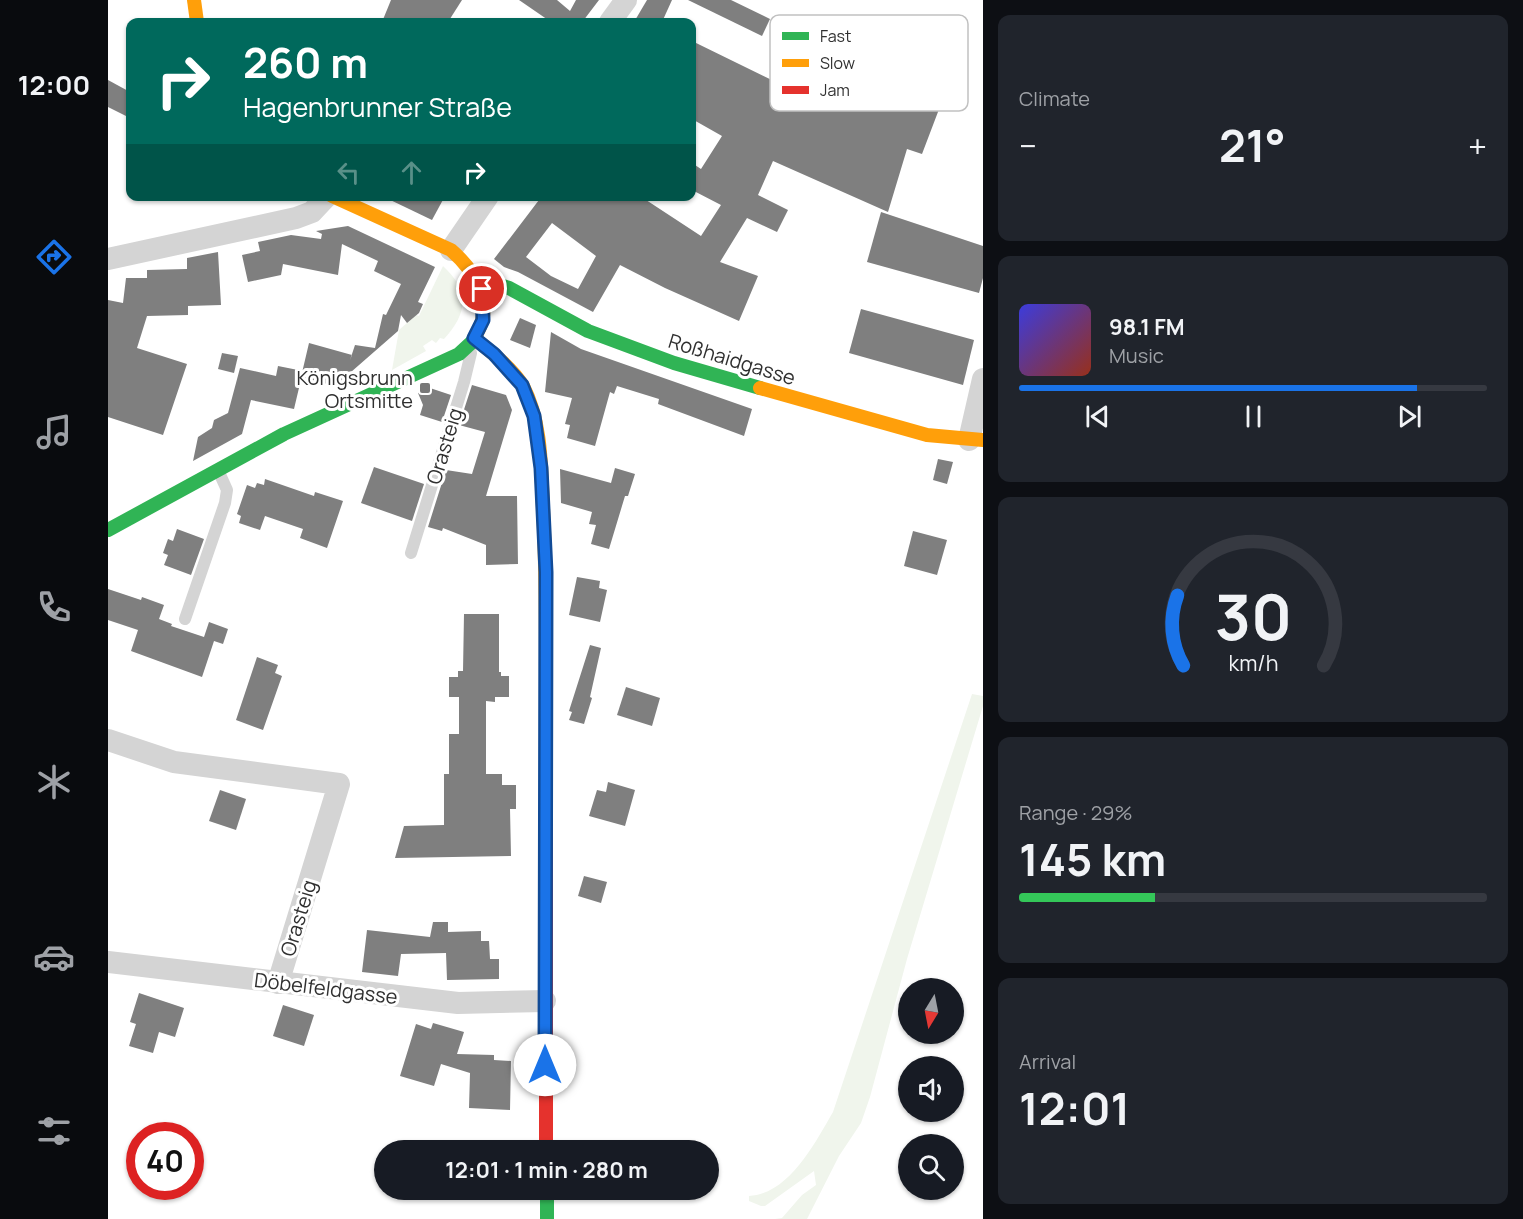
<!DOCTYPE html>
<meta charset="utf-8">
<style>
:root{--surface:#171b24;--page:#20242c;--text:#f1f3f6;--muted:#9ea1a6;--line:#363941;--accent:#1a73e8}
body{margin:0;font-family:Manrope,sans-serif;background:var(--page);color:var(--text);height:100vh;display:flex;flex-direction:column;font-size:22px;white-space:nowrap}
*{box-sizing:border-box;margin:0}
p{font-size:20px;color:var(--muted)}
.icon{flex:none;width:33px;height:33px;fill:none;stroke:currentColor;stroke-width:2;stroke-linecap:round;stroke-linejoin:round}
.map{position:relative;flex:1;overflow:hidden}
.panel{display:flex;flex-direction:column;gap:15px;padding:15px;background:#0d0f14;width:540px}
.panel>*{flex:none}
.guide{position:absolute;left:18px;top:18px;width:570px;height:183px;border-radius:12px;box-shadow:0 2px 4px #0004;background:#00695c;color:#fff;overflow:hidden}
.needle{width:39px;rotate:190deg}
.controls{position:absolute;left:790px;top:978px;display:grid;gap:12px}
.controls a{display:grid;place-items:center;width:66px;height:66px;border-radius:50%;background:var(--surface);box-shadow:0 2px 4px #0004;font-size:30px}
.speed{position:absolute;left:18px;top:1122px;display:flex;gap:12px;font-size:30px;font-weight:700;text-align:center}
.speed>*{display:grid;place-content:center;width:78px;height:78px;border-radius:50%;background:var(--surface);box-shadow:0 2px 4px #0004;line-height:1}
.speed .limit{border:9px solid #d22;background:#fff;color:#111}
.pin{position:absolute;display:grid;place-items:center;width:51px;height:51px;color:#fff;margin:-26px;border:3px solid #fff;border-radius:50%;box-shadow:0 2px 6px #0007}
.me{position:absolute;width:66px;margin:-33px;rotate:0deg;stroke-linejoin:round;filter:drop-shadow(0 0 4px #0008)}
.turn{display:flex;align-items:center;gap:21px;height:126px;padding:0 18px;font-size:27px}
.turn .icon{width:78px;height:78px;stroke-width:2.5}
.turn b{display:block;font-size:42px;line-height:51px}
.lanes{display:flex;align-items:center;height:57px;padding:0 18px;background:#0003;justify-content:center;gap:30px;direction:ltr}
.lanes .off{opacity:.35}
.big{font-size:45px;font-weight:700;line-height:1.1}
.panel .tile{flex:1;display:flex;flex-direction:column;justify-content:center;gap:9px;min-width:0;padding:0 21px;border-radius:12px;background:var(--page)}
.panel .dial{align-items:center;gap:0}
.dial svg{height:156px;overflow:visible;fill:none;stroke:var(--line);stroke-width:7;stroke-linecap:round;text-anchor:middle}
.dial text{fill:var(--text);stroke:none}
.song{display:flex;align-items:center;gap:18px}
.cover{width:72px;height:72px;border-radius:9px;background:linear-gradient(135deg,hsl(240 70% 55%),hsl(10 70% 35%))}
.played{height:6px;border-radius:3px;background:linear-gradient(90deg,var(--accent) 85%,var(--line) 85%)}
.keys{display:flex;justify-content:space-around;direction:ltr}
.heat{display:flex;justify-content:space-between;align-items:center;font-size:33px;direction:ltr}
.charge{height:9px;border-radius:4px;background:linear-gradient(90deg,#34c759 29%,var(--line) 0)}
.trip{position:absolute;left:266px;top:1140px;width:345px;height:60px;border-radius:30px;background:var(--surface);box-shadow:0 2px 4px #0004;font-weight:700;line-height:60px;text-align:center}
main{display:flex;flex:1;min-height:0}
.tab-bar{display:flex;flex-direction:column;width:108px;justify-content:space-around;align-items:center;background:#090b0e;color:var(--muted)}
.tab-bar .icon{width:42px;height:42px}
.tab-bar .current{color:var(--accent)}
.tab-bar b{font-size:27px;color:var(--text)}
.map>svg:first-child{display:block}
.green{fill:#f0f5ec}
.building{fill:#7f7f7f;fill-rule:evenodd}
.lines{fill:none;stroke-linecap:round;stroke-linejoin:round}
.lane{stroke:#d4d4d4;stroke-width:12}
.street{stroke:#d4d4d4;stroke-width:22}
.fast{stroke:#30b455;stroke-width:14}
.slow{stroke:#ff9f0a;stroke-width:14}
.jam{stroke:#e5322d;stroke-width:14}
.route-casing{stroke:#114b97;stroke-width:15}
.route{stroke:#1a73e8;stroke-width:10}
.poi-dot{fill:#787878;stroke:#fff;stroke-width:2}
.labels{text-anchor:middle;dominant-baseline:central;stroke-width:6;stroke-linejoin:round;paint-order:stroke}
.street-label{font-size:20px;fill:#303030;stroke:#fff}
.poi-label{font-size:20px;fill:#303030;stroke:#fff;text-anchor:end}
.key{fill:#fff;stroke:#c1c1c1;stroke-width:1.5}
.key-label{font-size:16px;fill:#303030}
</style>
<main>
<nav class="tab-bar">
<b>12:00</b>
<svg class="icon current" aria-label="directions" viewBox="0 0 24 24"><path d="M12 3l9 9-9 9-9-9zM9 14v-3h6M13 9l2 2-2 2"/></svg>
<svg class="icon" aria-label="music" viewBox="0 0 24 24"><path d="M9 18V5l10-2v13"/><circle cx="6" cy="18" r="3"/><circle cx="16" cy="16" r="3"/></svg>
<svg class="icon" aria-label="phone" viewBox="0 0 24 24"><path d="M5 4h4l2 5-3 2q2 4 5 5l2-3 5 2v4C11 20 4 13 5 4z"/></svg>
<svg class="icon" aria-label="climate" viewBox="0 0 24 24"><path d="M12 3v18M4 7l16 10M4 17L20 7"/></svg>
<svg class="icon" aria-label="car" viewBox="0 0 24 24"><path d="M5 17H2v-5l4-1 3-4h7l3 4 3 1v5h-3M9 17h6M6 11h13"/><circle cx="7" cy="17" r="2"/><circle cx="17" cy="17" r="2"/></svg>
<svg class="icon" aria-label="filters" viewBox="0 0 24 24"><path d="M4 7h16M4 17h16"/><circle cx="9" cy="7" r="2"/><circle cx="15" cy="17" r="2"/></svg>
</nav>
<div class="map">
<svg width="875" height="1219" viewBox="0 0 875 1219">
<rect width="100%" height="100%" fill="#fff"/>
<g class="green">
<path d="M335 266C362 291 360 313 336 339L332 338 328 343 324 340 315 346 318 351 284 370 291 330 308 315 311 316Z"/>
<path d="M864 694 875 696V706L799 959 762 1097 753 1123 731 1156 699 1219H667L674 1218 694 1195 708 1185 706 1171 657 1206H653L641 1201V1196C681 1194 707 1143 725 1112Z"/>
</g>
<g class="building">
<path d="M283 0H354L340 22H274Z"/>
<path d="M411 0H449L462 11 468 0H491L475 21 476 22H443Z"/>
<path d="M539 0H564L554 22H526Z"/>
<path d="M580 0H623L662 19 654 36Z"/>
<path d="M584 41 674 85 673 88 701 102 716 62 833 104 814 154 799 149 780 212 665 161 650 195 680 210 669 232 639 218 612 262 650 276 631 321 557 288 512 265 485 312 410 272 396 267 386 259 434 196H532L593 236 613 205 584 190V163L593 169 614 136 584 119ZM444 223 488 256 470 289 443 276 418 257Z"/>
<path d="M0 80 22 92V118L0 107Z"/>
<path d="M274 196H337L324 220Z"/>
<path d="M773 212 875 246V278L871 293 759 262Z"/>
<path d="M240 226 327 267 310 302 315 304 311 313 299 323 293 315 290 331 227 386 193 377 201 343 244 355 242 360 247 345 267 348 275 314 278 315 293 284 266 271 270 261 234 244 230 275 175 264 173 275 140 282 134 255 152 251 150 242 183 235 213 239 214 234 208 231Z"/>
<path d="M110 252 113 305 80 306V315L39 316 29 348 79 364 55 435 0 417V300L15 303 18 278H39V270L79 269V258Z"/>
<path d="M753 309 866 340 855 385 741 353Z"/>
<path d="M412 318 428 325 422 348 402 340Z"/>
<path d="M443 332 473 349 644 409 636 436 550 404 551 399 509 386 506 394 502 392 487 446 459 438 462 425 457 424 464 398 437 392Z"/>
<path d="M114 353 130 356 126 373 110 369Z"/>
<path d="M170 366 195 371 186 409 143 400 134 434 85 461 90 437 104 428 106 420 120 413 132 368 168 376Z"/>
<path d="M364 385 398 395 404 410 378 496H409L410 564 378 565V545L335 528 334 531 320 527 338 470 364 474 377 432 351 425Z"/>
<path d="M322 388 343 395 334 422 312 415 315 405 310 393Z"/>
<path d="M830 459 845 462 839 484 825 480Z"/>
<path d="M266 467 316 484 304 521 253 503Z"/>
<path d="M507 468 527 474 520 496H517L501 549 483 544 488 525 481 524 484 512 453 503 452 469 503 483Z"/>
<path d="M157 479 206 496 207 492 235 501 219 548 192 538 195 529 157 516 152 530 131 523 133 516 129 514 139 485 147 488 149 483 156 485Z"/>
<path d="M69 529 96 539 83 575 56 565 60 555 55 553 60 539 65 541Z"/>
<path d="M805 531 839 540 829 575 796 566Z"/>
<path d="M469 577 492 581 491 588 499 590 492 622 461 615Z"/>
<path d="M0 589 33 600 34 597 56 605 51 619 64 624 63 626 96 637 101 622 120 629 115 644 106 641 94 677 23 651 30 630 0 620Z"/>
<path d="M356 614H391V672H393V676H401V697H387V702L378 701V774H394V785H408V809H402L403 856 287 858 296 826 336 825V774H341V734H351V697H341V677H350V671H355Z"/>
<path d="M482 645 493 648 482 697 484 698 476 724 461 720 464 712 461 711Z"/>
<path d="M149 657 170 665 167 673 174 676 155 730 128 720Z"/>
<path d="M518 687 552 698 544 726 509 715Z"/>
<path d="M500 782 527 790 517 826 481 816 489 790 498 792Z"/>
<path d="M112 790 138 799 128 830 101 821Z"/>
<path d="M476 876 499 882 493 903 470 896Z"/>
<path d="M325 922H340V932L373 931V941H381L382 959H391V979L339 980 338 953 293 954 290 976 254 972 259 930 322 937Z"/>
<path d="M31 993 76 1008 67 1037 51 1032 45 1053 21 1046 28 1024 22 1022Z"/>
<path d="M175 1005 206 1015 196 1046 165 1036Z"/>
<path d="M325 1023 356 1032 349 1054 386 1055V1060L403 1061 402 1110 361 1108 362 1073 333 1064 326 1086 292 1076 308 1024 323 1029Z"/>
</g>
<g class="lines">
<g class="lane">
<path d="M303 553 356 382 363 353"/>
<path d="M77 619 117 503 119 490 110 470"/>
</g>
<g class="street">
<path d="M502 22 518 0"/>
<path d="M343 250 380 196"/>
<path d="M0 259 188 218 204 212 219 196"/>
<path d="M861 440 875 379"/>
<path d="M0 740 66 762 231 784 170 983"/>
<path d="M0 962 350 1003 437 1001"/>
</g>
<g class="fast">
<path d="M374 289 392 285 401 288 480 331 566 363 652 388"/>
<path d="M0 530 176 434 351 354 364 342 368 335"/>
<path d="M439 1190V1219"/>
</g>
<g class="slow">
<path d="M86 0 89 22"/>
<path d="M224 196 343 250C367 271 387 303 368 335"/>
<path d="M366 338C381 350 405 369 415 386 434 422 433 468 435 508 438 563 438 617 438 673"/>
<path d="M652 388 819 435 875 440"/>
</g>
<path class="jam" d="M438 673V1150"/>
</g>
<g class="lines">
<defs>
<path id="route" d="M374 289 375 320 366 338 386 354 414 385 426 416 433 468 438 572 437 1065"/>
</defs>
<use href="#route" class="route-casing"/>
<use href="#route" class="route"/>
</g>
<rect class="poi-dot" x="311" y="382" width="12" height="12" rx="3"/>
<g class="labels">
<g class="street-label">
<text transform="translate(624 359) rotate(17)">Roßhaidgasse</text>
<text transform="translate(336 446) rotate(-73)">Orasteig</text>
<text transform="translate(190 918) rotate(-73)">Orasteig</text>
<text transform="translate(218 988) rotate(7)">Döbelfeldgasse</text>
</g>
<g class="poi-label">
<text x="305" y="377">Königsbrunn<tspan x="305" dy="23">Ortsmitte</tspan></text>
</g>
</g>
<rect x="662" y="15" width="198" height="96" rx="9" class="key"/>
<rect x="674" y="32" width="27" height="8" fill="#30b455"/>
<rect x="674" y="59" width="27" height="8" fill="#ff9f0a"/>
<rect x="674" y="86" width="27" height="8" fill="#e5322d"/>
<g class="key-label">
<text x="712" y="42">Fast</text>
<text x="712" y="69">Slow</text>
<text x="712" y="96">Jam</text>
</g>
</svg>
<div class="controls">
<a><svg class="needle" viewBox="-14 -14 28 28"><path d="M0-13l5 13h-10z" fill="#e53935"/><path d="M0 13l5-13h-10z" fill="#9ea1a6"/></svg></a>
<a><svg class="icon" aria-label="sound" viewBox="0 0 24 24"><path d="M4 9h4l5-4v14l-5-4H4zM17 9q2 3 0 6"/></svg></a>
<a><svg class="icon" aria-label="search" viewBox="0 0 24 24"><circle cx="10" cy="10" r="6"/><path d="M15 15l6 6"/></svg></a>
</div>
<div class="speed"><div class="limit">40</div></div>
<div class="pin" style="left:374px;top:289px;background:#d93025"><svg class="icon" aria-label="arrive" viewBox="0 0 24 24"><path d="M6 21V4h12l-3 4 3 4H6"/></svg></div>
<svg class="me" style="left:437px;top:1065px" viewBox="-20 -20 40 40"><circle r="19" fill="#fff"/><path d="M0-13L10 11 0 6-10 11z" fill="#1a73e8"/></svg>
<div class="trip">12:01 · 1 min · 280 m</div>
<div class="guide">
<div class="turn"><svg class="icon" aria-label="right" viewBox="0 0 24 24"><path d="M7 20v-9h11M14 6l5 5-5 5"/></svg><div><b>260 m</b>Hagenbrunner Straße</div></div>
<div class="lanes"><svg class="icon off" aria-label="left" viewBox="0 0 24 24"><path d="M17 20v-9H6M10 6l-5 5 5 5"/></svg><svg class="icon off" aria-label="ahead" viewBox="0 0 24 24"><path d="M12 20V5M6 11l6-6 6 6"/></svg><svg class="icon" aria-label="right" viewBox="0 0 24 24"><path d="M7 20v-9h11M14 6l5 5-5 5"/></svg></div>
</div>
</div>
<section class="panel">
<div class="tile"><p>Climate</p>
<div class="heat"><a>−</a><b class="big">21°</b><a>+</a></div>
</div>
<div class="tile">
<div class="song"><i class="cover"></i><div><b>98.1 FM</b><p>Music</p></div></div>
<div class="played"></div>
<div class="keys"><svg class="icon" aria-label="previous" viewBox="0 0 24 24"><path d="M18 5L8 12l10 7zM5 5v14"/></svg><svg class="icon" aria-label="pause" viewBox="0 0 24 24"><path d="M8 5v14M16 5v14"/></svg><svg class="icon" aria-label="next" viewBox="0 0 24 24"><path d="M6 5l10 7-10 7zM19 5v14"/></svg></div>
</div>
<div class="tile dial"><svg viewBox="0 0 100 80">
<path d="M14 69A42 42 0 1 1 86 69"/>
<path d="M14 69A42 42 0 0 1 11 33" stroke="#1a73e8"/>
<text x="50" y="56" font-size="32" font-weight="700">30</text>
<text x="50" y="72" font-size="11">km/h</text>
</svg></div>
<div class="tile"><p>Range · 29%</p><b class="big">145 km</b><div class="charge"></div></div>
<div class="tile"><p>Arrival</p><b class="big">12:01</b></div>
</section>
</main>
